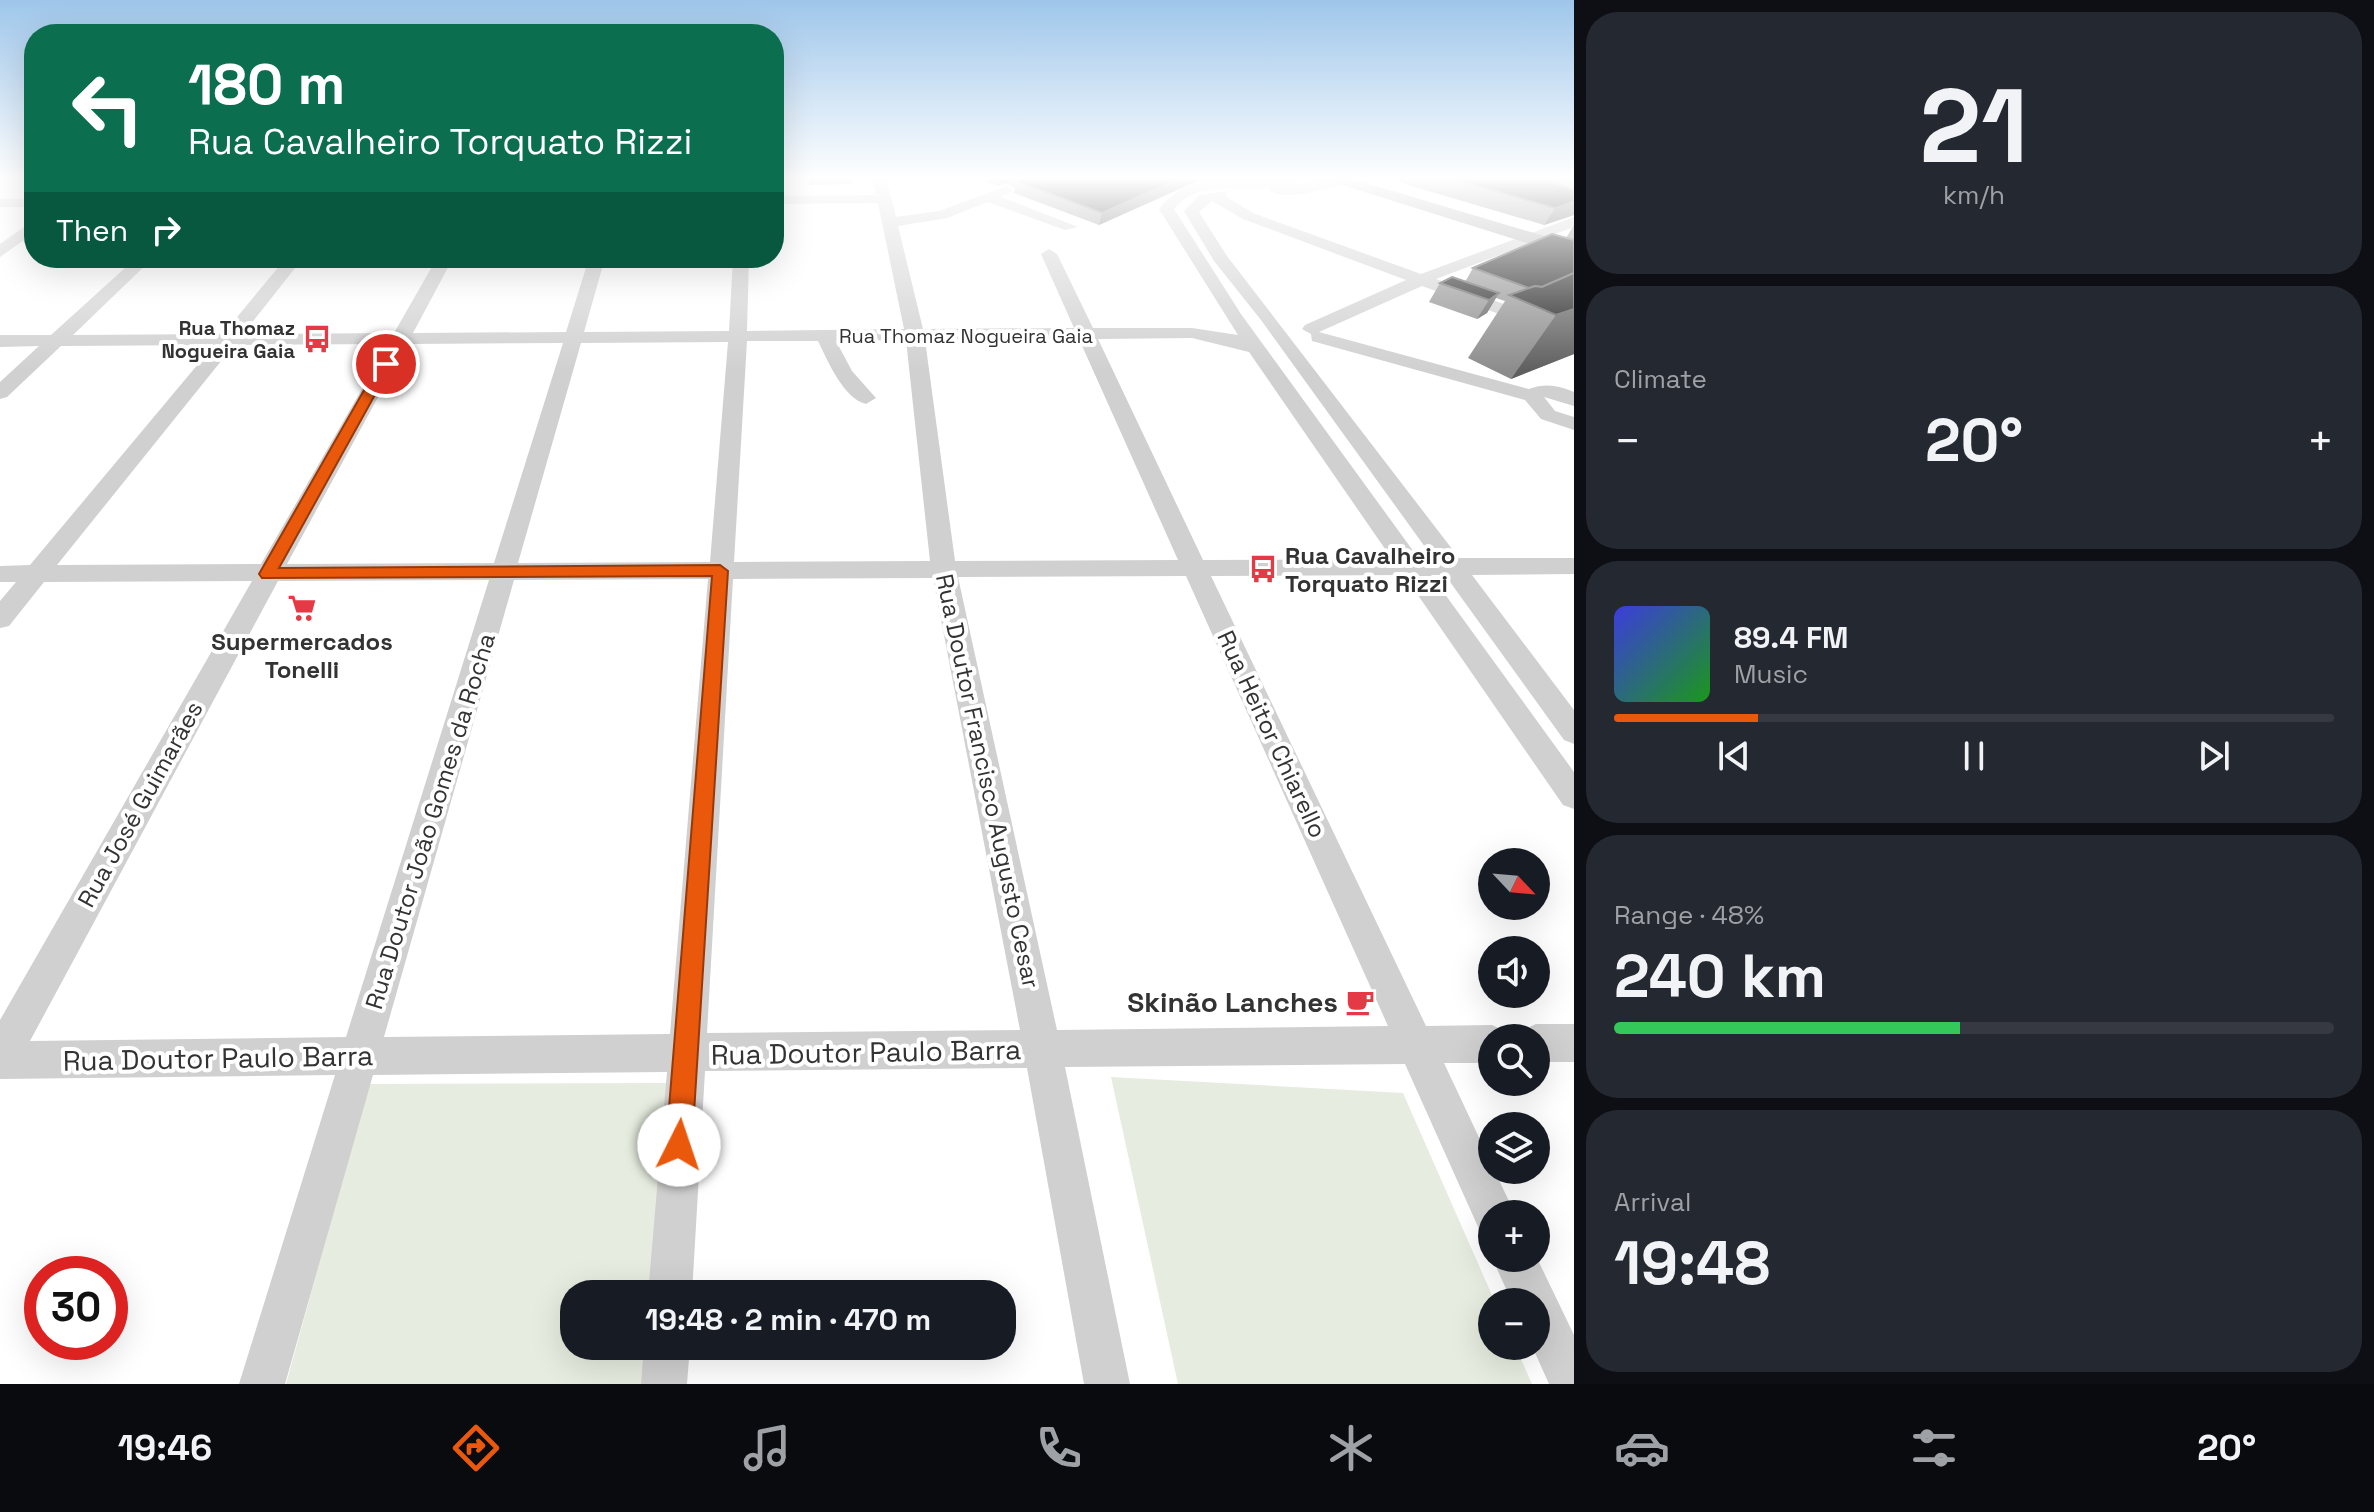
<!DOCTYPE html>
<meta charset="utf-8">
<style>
:root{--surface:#171b24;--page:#242831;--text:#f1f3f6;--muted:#9ea1a6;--line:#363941;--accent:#ea580c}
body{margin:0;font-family:"Space Grotesk",sans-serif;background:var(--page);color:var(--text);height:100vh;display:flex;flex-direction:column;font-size:30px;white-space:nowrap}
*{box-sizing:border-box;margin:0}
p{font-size:26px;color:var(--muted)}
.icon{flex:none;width:44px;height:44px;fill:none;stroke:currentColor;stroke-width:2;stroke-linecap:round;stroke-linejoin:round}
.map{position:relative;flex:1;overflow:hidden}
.details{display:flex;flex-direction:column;gap:12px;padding:12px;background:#0d0f14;width:800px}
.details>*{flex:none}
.hud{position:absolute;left:24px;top:24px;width:760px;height:244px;border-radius:32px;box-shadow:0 8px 32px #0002;background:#0b6e4f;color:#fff;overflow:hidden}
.needle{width:52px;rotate:116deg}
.tools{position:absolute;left:1478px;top:848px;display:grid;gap:16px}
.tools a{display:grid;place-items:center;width:72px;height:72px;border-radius:50%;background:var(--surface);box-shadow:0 8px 32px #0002;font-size:40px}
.speed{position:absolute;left:24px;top:1256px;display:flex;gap:16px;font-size:40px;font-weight:700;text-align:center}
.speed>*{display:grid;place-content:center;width:104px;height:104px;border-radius:50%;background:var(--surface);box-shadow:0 8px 32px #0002;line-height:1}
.speed .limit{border:12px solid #d22;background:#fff;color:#111}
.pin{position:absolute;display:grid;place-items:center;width:68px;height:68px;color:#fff;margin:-34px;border:4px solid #fff;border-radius:50%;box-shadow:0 2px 8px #0007}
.me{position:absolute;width:88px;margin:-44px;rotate:4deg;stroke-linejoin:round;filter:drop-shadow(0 0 6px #0008)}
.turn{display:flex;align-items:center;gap:28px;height:168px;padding:0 32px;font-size:36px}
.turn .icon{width:104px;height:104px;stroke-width:2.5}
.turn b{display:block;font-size:56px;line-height:68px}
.then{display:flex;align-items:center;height:76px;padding:0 32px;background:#0003;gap:16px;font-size:30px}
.big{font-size:60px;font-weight:600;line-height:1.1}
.details .widget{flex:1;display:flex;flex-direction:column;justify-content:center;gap:12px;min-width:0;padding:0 28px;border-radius:32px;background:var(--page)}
.details .dial{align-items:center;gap:0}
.dial b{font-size:104px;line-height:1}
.song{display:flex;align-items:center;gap:24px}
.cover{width:96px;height:96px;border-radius:12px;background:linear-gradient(135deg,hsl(240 70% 55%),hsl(120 70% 35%))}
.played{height:8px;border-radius:4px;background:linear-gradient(90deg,var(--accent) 20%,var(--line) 20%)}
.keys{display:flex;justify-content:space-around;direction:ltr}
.heat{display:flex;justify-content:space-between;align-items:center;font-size:44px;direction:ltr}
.charge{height:12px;border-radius:6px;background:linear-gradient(90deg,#34c759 48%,var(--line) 0)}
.trip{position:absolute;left:560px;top:1280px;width:456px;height:80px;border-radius:32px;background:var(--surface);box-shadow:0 8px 32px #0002;font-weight:600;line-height:80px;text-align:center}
.tab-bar{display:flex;height:128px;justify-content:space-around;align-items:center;background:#090b0e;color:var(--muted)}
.tab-bar .icon{width:56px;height:56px}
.tab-bar .selected{color:var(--accent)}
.tab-bar b{font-size:36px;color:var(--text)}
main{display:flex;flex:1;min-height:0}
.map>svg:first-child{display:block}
.green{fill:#e6ecdf}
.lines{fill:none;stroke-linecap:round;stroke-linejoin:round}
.minor{fill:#d0d0d0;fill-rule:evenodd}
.major{fill:#ababab;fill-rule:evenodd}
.wall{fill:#8c8c8c}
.shaded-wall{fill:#5f5f5f}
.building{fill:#1a1a1a;stroke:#5f5f5f;stroke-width:2}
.route{fill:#ea580c;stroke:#983908;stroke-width:2}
.labels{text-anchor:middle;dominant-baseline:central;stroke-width:8;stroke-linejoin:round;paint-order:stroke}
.far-poi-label{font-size:20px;font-weight:bold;fill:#333;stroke:#fff;text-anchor:end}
.far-street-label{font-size:20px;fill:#333;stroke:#fff}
.poi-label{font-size:24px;font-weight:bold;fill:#333;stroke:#fff;text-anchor:start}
.street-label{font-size:24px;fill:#333;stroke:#fff}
.near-poi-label{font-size:28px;font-weight:bold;fill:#333;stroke:#fff;text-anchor:end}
.near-street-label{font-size:28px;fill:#333;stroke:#fff}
</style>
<main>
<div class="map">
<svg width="1574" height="1384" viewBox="0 0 1574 1384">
<rect width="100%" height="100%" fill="#fff"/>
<g class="green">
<path d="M1111 1077 1403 1093 1495 1302H1492V1346H1515L1532 1384H1178Z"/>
<path d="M670 1083 651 1294H574V1346H647L643 1384H286L369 1084Z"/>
</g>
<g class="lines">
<g class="minor">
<path d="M872 177H886L896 217 939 211 1006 186 1013 190 1001 197 1078 227 1065 230 988 202 947 218 898 226 923 329 1074 328 1041 254 1049 249 1057 254 1093 328H1192L1238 335 1159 209C1189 168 1257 177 1303 177 1266 205 1206 169 1174 209L1241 314 1419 559 1433 558 1261 320 1214 261 1184 211 1199 195 1227 191V197L1253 213 1421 274 1574 217V227L1436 279 1574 330V341L1422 286 1319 332 1529 389C1545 383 1558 385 1574 392V406L1544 397 1555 411 1574 417V430L1541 419 1525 400 1312 341 1311 334 1302 329 1305 325 1406 280 1243 219 1212 201 1199 212 1227 256 1459 558H1574V574L1472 575 1574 710V744L1564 740 1445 575H1431L1574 772V809L1563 805 1404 575 1211 576 1426 1026 1492 1025 1505 1031 1508 1038H1492V1063H1444L1515 1214H1492V1234L1479 1229 1405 1064 1065 1067 1130 1384H1084L1027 1068 705 1071 692 1294H648L667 1072 373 1075 285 1384H239L335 1075 0 1079V1020L252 581 44 582 9 626 0 628V601L16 582H0V566L30 565 214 345 61 346 7 397 0 399V382L39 346 0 347V335H51L136 258H153L73 335 223 334 286 258H303L243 334 394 333 437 258H453L413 333 566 332 589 258H605L584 332 729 331 733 258H749L747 331 904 329 878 203 774 204V196L876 195ZM1192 338 1249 352 1392 559 1203 560 1098 339ZM1079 339 1178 560 955 561 925 340ZM906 340 930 561 734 562 747 341H818C828 361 843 398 866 404L876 398 852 371 836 341ZM728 342 710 562 518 563 581 343ZM563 343 494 563 287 564 407 344ZM388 344 261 564 57 565 234 345ZM1186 576 1388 1026 1057 1030 958 577ZM933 578 1020 1030 707 1033 733 579ZM708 579 670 1034 384 1037 514 580ZM489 580 346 1037 30 1041 278 581Z"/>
<path d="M1337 177 1343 178V184C1324 189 1286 202 1269 190L1276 186Z"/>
<rect x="0" y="199" width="34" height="8"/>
<path d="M34 220V233L0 257V244Z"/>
<path d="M1536 1024H1574V1062H1536V1038H1519L1523 1030Z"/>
<path d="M1536 1256 1574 1335V1384H1549L1532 1346H1536V1302H1512L1492 1258Z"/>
<path d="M644 1346H690L687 1384H641Z"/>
</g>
<path class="major" d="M1317 177H1346L1574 245V258Z"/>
</g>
<g class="wall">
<path d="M809 177H852V184L809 185Z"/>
<path d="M973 177H1221L1205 178 1099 225 1014 193 1015 188 1007 183 997 186Z"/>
<path d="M1388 177H1574V215L1544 225 1408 185Z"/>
<path d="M1574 225V354L1511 379 1468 358 1505 301 1496 298 1487 313 1477 319 1429 302 1440 283 1465 282 1473 268 1566 238Z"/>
</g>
<g class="shaded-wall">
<path d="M21 177H34V184L25 185Z"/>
<path d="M998 177H1009L1007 183 997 186Z"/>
<path d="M1184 177H1205L1099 225 1102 213Z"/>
<path d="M1574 202V215L1544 225 1555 208Z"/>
<path d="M1499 293 1487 313 1477 319 1489 300Z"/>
<path d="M1574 309V354L1511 379 1556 315Z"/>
</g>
<g class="building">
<path d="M1018 177H1184L1102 213 1016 181Z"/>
<path d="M1445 177H1540L1574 190V202L1555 208Z"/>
<path d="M1552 234 1574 240V273L1542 287 1535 286 1529 288 1473 268Z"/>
<path d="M1574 273V309L1556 315 1509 295 1535 286 1542 287Z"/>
<path d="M1452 277 1499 293 1489 300 1440 283Z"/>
</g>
<linearGradient id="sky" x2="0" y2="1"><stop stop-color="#9ec6ea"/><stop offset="0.48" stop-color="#fff"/><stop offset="1" stop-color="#fff" stop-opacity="0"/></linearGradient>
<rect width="1574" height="371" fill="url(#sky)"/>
<path class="route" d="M386 360 392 364 279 568 720 565 728 571 692 1145 688 1154 679 1158 670 1154 666 1145 712 576 262 578 259 574 379 364Z"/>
<defs>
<symbol id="bus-bare" viewBox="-9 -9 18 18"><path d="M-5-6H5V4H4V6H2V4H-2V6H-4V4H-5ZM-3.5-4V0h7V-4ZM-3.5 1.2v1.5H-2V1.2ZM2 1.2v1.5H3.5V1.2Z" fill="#e63946" stroke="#fff" stroke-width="2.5" paint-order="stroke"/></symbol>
<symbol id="supermarket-bare" viewBox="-9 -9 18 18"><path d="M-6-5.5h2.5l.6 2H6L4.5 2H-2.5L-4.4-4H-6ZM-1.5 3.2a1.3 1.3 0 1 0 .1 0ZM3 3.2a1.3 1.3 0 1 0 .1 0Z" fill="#e63946" stroke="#fff" stroke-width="2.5" paint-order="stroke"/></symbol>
<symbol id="cafe-bare" viewBox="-9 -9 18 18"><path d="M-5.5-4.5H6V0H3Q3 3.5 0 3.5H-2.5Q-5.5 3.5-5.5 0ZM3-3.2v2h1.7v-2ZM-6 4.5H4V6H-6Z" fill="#e63946" stroke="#fff" stroke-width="2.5" paint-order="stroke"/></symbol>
</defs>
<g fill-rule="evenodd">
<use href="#bus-bare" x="297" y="319" width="40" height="40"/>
<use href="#bus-bare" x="1243" y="549" width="40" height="40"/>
<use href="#supermarket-bare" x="282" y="588" width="40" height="40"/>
<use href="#cafe-bare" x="1340" y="982" width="40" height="40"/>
</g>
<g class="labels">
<g class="far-poi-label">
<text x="295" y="328">Rua Thomaz<tspan x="295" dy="23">Nogueira Gaia</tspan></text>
</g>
<g class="far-street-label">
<text x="966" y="336">Rua Thomaz Nogueira Gaia</text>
</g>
<g class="poi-label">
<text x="1285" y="555">Rua Cavalheiro<tspan x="1285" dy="28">Torquato Rizzi</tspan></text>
<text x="302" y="641" text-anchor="middle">Supermercados<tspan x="302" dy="28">Tonelli</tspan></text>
</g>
<g class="street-label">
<text transform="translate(1272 734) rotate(65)">Rua Heitor Chiarello</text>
<text transform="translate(988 781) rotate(78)">Rua Doutor Francisco Augusto Cesar</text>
<text transform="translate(140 804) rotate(-61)">Rua José Guimarães</text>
<text transform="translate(430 821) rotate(-73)">Rua Doutor João Gomes da Rocha</text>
</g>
<g class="near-poi-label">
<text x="1338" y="1002">Skinão Lanches</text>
</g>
<g class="near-street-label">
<text transform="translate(866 1052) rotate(-1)">Rua Doutor Paulo Barra</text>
<text transform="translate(218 1058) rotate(-1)">Rua Doutor Paulo Barra</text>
</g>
</g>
</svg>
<div class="tools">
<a><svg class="needle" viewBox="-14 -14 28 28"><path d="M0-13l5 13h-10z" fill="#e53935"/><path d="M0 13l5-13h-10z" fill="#9ea1a6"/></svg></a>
<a><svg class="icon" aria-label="sound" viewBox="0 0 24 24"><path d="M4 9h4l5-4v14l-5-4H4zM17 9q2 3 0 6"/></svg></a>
<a><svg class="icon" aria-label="search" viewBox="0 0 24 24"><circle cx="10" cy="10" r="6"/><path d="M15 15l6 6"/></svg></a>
<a><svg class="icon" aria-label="layers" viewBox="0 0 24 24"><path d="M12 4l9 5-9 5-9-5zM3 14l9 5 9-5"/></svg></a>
<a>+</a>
<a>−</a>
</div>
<div class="speed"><div class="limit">30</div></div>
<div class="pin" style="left:386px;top:364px;background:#d93025"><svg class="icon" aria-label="arrive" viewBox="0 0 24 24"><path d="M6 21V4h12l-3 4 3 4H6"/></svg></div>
<svg class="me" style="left:679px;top:1145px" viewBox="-20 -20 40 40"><circle r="19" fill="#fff"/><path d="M0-13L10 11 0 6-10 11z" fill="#ea580c"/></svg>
<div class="trip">19:48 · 2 min · 470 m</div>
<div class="hud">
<div class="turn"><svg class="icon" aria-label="left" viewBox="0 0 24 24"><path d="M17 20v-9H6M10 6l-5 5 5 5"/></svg><div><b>180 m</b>Rua Cavalheiro Torquato Rizzi</div></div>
<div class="then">Then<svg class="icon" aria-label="right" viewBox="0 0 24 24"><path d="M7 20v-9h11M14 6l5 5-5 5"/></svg></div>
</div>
</div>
<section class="details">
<div class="widget dial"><b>21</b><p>km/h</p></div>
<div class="widget"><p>Climate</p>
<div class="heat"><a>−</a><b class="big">20°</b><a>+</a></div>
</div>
<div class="widget">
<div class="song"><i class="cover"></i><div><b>89.4 FM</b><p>Music</p></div></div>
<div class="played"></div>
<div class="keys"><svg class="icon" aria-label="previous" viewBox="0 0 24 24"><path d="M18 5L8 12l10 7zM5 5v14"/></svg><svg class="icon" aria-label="pause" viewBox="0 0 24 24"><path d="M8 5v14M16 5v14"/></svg><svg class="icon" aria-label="next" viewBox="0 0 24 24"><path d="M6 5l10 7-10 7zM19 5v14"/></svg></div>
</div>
<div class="widget"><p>Range · 48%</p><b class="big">240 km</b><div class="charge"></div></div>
<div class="widget"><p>Arrival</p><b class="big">19:48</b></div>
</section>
</main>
<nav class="tab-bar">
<b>19:46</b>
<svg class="icon selected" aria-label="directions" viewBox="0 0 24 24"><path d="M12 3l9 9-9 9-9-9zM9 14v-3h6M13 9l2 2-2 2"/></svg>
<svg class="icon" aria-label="music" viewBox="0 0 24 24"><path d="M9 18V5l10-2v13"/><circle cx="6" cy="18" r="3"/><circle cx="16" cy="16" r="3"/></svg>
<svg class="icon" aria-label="phone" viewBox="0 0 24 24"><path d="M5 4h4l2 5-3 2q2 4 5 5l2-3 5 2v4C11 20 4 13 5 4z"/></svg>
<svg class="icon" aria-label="climate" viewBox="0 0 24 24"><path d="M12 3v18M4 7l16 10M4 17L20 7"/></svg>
<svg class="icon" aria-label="car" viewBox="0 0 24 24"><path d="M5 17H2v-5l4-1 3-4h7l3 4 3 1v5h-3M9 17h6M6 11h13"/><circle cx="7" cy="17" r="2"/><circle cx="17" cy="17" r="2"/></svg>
<svg class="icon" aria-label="filters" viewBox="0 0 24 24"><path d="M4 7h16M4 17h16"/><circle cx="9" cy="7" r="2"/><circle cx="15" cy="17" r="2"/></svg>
<b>20°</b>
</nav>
